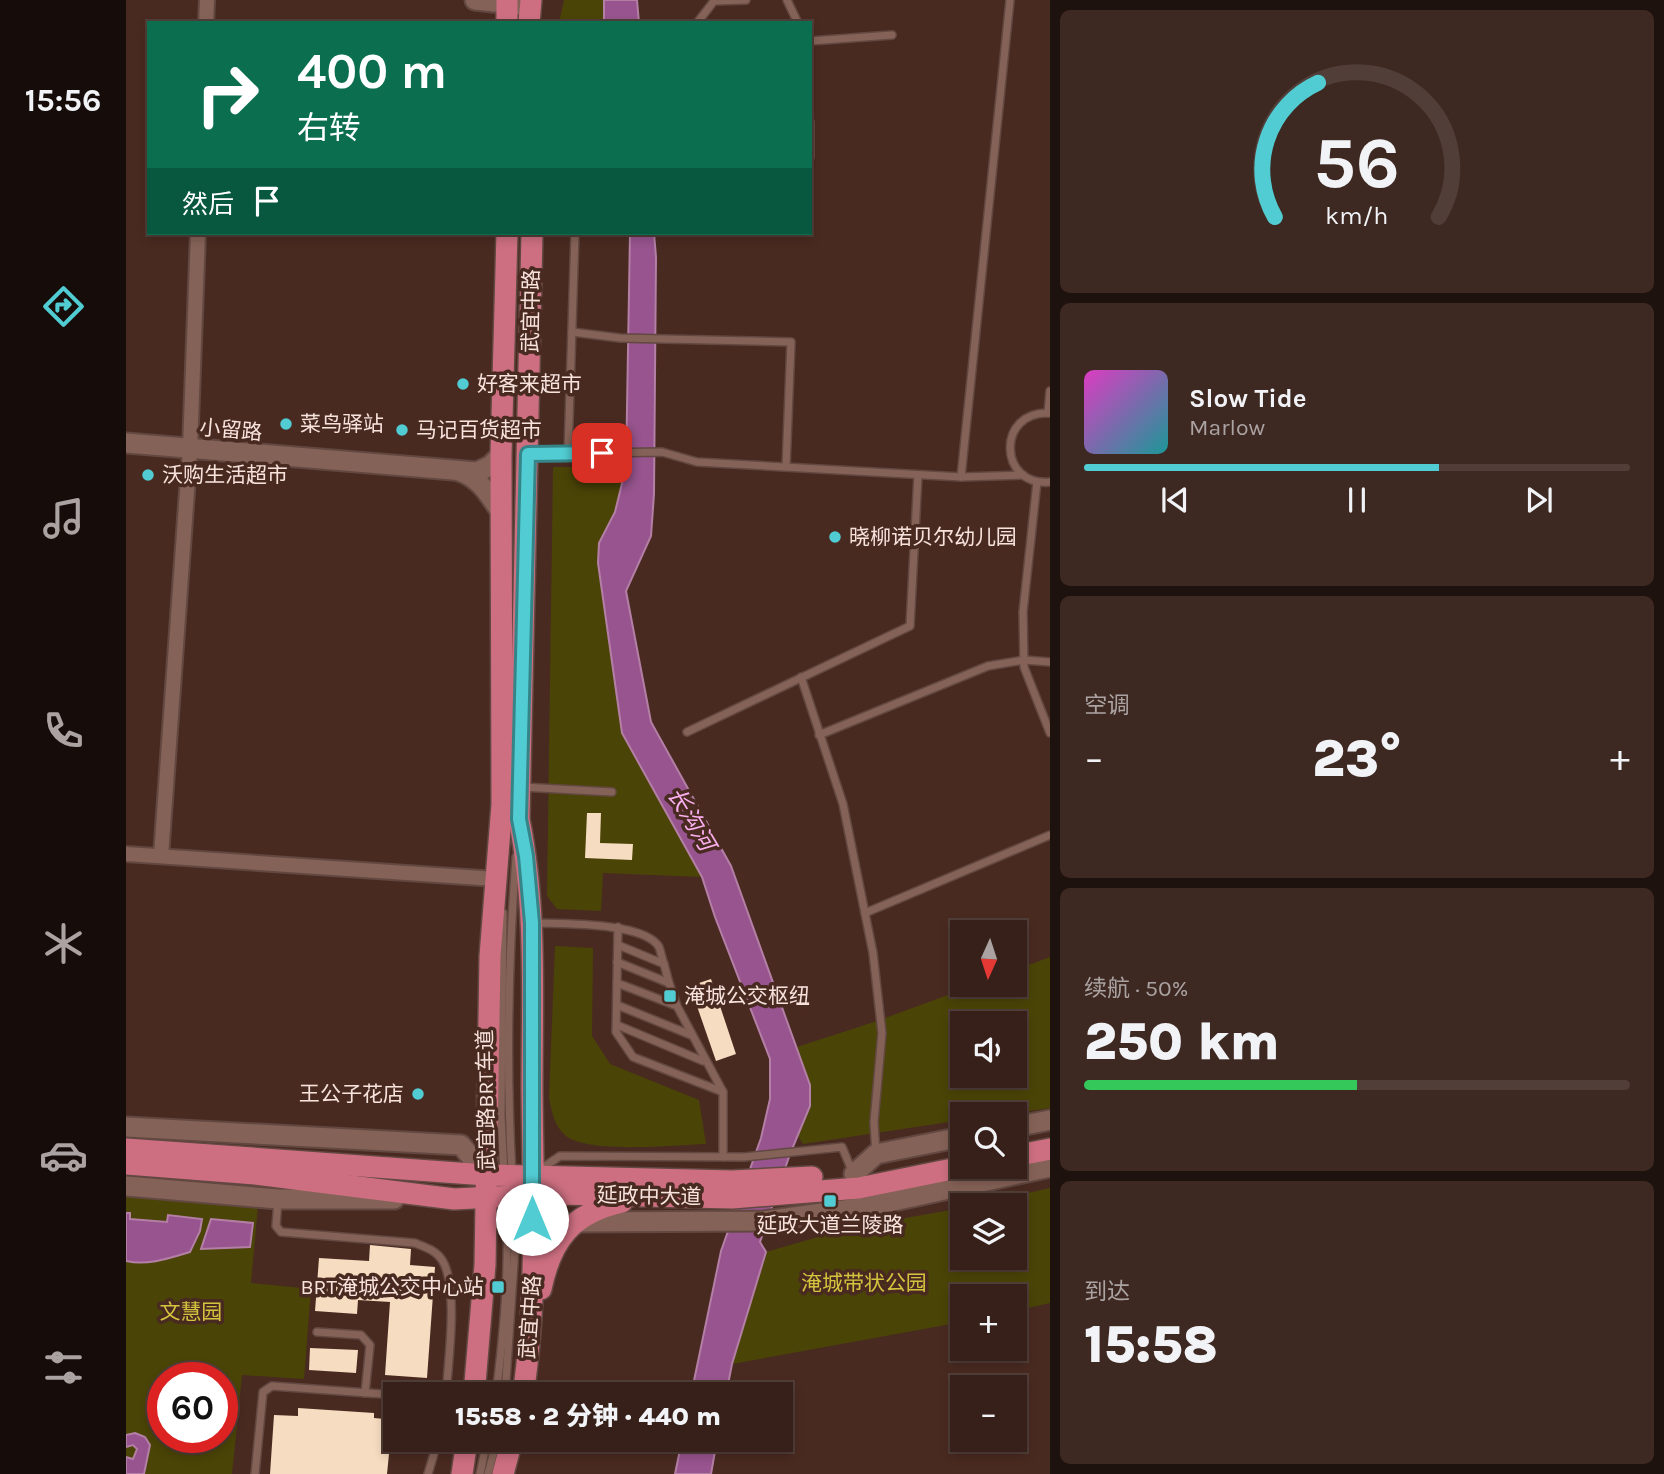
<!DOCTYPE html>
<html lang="zh">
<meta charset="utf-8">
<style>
:root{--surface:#372019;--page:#3e2822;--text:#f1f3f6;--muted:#aaa3a2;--line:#513e38;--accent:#51ccd2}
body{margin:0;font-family:Karla,"Noto Sans SC",sans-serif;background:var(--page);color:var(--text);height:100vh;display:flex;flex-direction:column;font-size:26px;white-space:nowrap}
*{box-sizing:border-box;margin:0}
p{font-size:23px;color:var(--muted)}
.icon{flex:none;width:38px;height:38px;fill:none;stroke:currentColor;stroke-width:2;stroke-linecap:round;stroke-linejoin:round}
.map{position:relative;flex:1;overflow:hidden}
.panel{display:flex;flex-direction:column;gap:10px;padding:10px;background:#1e120e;width:614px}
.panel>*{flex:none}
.banner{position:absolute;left:21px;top:21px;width:665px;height:214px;border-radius:0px;box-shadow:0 4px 10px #0003,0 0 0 2px var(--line);background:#0b6e4f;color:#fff;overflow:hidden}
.needle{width:46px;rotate:183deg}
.buttons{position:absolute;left:824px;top:920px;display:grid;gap:14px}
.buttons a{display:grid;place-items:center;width:77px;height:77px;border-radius:0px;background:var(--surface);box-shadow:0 4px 10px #0003,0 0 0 2px var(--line);font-size:35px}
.speed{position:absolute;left:21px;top:1362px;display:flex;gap:14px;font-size:35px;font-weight:700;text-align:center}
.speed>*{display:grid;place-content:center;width:91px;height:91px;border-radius:50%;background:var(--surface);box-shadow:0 4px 10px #0003,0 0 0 2px var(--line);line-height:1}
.speed .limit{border:10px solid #d22;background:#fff;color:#111}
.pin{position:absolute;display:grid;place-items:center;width:60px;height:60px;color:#fff;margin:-30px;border-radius:14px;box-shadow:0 4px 10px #0006}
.me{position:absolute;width:77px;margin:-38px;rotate:0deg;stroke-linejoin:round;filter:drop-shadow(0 0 5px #0008)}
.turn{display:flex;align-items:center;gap:24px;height:147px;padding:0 35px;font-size:32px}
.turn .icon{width:91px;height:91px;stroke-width:2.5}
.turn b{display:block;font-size:49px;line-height:60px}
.then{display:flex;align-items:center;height:66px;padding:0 35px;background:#0003;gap:14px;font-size:26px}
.big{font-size:52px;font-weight:800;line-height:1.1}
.panel .card{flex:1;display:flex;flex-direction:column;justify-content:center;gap:10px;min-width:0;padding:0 24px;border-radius:10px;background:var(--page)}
.panel .dial{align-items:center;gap:0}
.dial svg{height:182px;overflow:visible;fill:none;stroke:var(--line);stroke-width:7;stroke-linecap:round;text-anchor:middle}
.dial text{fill:var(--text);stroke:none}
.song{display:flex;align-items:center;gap:21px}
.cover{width:84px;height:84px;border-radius:10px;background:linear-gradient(135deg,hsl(310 70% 55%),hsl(180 70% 35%))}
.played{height:7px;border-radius:4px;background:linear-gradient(90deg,var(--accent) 65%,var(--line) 65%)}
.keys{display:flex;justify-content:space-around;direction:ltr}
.heat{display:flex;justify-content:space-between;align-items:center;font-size:38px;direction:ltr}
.charge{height:10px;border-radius:5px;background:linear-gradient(90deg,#34c759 50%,var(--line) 0)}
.trip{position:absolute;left:257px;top:1382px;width:410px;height:70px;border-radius:0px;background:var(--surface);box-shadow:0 4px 10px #0003,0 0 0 2px var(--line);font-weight:800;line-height:70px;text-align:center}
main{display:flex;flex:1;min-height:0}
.tab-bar{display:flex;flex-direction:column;width:126px;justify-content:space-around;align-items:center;background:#160d0a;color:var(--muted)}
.tab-bar .icon{width:49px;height:49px}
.tab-bar .on{color:var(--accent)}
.tab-bar b{font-size:32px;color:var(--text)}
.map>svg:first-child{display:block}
.green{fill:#4b4407;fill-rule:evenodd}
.water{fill:#97548e;stroke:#b47fa5;stroke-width:2}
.building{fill:#f6dcc0}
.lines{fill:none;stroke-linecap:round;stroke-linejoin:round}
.lane-casing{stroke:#624841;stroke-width:10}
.street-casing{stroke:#624841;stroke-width:18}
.secondary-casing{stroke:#624841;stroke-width:23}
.primary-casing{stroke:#624841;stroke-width:24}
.lane{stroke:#856257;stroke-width:7}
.street{stroke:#856257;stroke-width:14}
.secondary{stroke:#856257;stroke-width:19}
.primary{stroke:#cd6f81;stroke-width:21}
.route-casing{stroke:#358588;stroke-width:18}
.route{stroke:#51ccd2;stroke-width:12}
.poi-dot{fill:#51ccd2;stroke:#492a21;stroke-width:2.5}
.labels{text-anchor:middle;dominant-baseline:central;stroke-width:7;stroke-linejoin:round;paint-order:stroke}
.street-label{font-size:21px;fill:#f7e2dc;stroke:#492a21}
.poi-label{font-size:21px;fill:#f7e2dc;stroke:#492a21;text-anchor:start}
.park-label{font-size:21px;fill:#d4c33e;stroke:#492a21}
.water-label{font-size:23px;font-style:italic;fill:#faafee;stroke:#492a21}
</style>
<main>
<nav class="tab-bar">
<b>15:56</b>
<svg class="icon on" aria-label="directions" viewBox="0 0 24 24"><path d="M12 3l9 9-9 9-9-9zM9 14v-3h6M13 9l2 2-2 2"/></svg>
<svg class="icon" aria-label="music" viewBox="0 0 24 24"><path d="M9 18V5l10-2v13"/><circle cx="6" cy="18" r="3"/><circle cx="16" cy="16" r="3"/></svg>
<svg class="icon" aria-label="phone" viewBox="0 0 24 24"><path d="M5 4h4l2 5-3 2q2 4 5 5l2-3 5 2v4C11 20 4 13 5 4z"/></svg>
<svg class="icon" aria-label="climate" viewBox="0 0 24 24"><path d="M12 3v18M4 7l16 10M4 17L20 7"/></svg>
<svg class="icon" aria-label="car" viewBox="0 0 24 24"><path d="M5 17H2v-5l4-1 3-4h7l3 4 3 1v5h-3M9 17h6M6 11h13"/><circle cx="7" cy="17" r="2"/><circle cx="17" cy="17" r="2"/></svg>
<svg class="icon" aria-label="filters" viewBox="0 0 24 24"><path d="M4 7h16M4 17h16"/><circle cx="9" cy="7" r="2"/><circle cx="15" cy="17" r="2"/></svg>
</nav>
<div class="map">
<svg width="924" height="1474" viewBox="0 0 924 1474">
<rect width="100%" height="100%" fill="#492a21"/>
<g class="green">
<path d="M438 0H478V23H433Z"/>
<path d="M427 467H500L489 513 473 543 472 562 496 733 576 877 477 873 475 911 431 909 421 896Z"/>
<path d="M429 946 467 948 466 1036 484 1064 573 1100 580 1144C548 1145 464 1154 440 1136 428 1126 426 1112 423 1098Z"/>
<path d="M924 957V1108L876 1115H836V1120L677 1144 671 1134C689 1094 685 1087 671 1047L751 1021 849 985H889V970ZM836 1024H889V1076H836Z"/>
<path d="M924 1188V1303L889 1311V1297H836V1322L606 1364 640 1252 723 1228 836 1208V1258H889V1206H846Z"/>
<path d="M0 1196 132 1206 125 1283 185 1289 178 1379 116 1375 106 1474H0ZM37 1377H96V1437H37Z"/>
</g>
<g class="water">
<path d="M478 0H511L513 23H478Z"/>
<path d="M504 233H528L530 257 528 494 525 536 500 591 525 722 605 866 684 1085V1106L664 1154 634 1242 640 1252 606 1364 600 1395H565L595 1251 635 1138 644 1099V1059L589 917 576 877 496 733 472 563 473 543 489 512 500 467Z"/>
<path d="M0 1213H4V1219L41 1222 42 1215 76 1219 74 1231 64 1252C44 1258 22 1266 0 1261Z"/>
<path d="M85 1219 127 1223 124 1247 75 1249Z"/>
<path d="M9 1433 19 1437 24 1445 18 1474H0V1457L7 1459 11 1449 7 1445 0 1447V1435Z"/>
<path d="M556 1440H591L585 1474H549Z"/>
</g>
<g class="building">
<path d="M461 813H475L474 843 507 844 506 860 459 858Z"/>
<path d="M585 979 610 1054 590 1061 564 986Z"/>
<path d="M244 1245 285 1249 284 1265 309 1267 301 1378 259 1375 264 1302 232 1300 231 1314 189 1311 193 1258 243 1261Z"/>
<path d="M184 1348 232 1350 230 1373 183 1370Z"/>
<path d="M172 1408 248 1413V1418L270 1420V1454H263L261 1474H144L148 1415 172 1416Z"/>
</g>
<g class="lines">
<defs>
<g id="lane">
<path d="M661 0 672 23"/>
<path d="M571 23 588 1 620 0"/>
<path d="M684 41 766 35"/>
<path d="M684 122V157"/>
<path d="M446 332 494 338 665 342 660 467"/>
<path d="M922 413 924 391"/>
<path d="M924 413C870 410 872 487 924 482"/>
<path d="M442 453 449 233"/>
<path d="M402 454 536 452 571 462 835 477 897 475"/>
<path d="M835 477 884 0"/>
<path d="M911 482 897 612 898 667 924 733"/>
<path d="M675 677 717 804 747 953 756 1033 748 1122 750 1154"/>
<path d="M561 732 784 626 792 475"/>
<path d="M693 735 862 666 898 660 924 662"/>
<path d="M396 787 486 792"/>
<path d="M377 913 375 1115 378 1174"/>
<path d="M739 913 924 835"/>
<path d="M409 923C436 924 519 922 533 947 535 952 536 959 538 964"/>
<path d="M492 927 490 1032 507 1057 597 1092"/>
<path d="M492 945 538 964 543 983"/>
<path d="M491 962 543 983 551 1006"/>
<path d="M491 983 551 1006 597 1092V1157"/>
<path d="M491 1005 565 1035"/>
<path d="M491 1025 577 1061"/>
<path d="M412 1171 434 1156 618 1157 716 1147 727 1173"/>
<path d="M386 1174C380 1068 382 963 390 857"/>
<path d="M152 1200 150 1226 155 1232 289 1243C298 1247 310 1250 316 1260 333 1286 322 1363 320 1395"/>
<path d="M191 1332 235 1335 244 1345 239 1393"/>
<path d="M370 1395C378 1330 384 1266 380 1200"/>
<path d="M379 1395 389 1248 387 1200"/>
<path d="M129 1474 137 1392 146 1386 270 1395"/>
<path d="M302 1474 312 1440"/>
<path d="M354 1474 361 1440"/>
<path d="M362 1474 371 1440"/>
</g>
<g id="street">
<path d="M80 23 81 0"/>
<path d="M0 854 370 879"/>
<path d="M35 856 64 449 72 233"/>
</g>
<g id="secondary">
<path d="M349 0 404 6"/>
<path d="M0 443 351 472 364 466 375 455"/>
<path d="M333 471C354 478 363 495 375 512"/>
<path d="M0 1127 335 1145 360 1175"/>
<path d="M889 1127 924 1120"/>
<path d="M728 1174 750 1154 836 1137"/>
<path d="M0 1186 152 1199H268"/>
<path d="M451 1222 638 1221 740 1207 924 1167"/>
</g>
<g id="primary">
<path d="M381 23V0"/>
<path d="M403 23 405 0"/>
<path d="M0 1149 360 1175 606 1181 686 1177"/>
<path d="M889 1156 924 1149"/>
<path d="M0 1164 129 1174 328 1199 434 1194 606 1198 733 1188 836 1167"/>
<path d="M415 1289C425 1240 446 1213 496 1202"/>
<path d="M348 1395 359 1265 364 956 376 804 375 455 381 233"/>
<path d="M397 1395C412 1294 407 1192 406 1091 406 1000 411 908 393 819L406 233"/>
<path d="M336 1474 341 1440"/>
<path d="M377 1474 386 1440"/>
</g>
</defs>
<use href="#lane" class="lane-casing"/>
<use href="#street" class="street-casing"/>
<use href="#secondary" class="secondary-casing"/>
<use href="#primary" class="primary-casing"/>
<use href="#lane" class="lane"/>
<use href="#street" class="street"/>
<use href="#secondary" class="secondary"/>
<use href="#primary" class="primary"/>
</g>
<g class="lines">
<defs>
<path id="route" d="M406 1219V923L400 856 393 819 402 454 476 453"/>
</defs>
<use href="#route" class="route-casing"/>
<use href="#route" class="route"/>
</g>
<g class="poi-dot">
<circle cx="337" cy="384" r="7"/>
<circle cx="160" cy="424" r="7"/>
<circle cx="276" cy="430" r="7"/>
<circle cx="22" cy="475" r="7"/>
<circle cx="709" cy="537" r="7"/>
<rect x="537" y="989" width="14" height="14" rx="3.5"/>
<circle cx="292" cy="1094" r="7"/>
<rect x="697" y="1194" width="14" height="14" rx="3.5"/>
<rect x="365" y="1280" width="14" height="14" rx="3.5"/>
</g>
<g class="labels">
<g class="street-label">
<text transform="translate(405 311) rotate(-89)">武宜中路</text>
<text transform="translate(105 430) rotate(5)">小留路</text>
<text transform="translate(360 1100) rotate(-91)">武宜路BRT车道</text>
<text transform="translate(523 1196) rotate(1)">延政中大道</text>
<text transform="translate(404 1317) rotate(-86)">武宜中路</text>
</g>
<g class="poi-label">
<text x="351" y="384">好客来超市</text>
<text x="174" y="424">菜鸟驿站</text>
<text x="290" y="430">马记百货超市</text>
<text x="36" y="475">沃购生活超市</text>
<text x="723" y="537">晓柳诺贝尔幼儿园</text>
<text x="558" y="996">淹城公交枢纽</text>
<text x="278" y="1094" text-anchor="end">王公子花店</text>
<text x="704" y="1225" text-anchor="middle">延政大道兰陵路</text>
<text x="358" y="1287" text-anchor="end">BRT淹城公交中心站</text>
</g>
<g class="park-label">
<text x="738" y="1283">淹城带状公园</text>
<text x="65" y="1312">文慧园</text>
</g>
<g class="water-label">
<text transform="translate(565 819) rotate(59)">长沟河</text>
</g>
</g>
</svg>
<div class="buttons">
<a><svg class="needle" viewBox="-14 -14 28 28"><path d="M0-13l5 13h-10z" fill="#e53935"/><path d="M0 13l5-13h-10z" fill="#aaa3a2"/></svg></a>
<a><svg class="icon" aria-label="sound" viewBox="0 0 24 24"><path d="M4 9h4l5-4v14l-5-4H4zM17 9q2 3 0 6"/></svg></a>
<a><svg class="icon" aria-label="search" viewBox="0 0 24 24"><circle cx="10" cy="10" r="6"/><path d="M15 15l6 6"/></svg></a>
<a><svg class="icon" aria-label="layers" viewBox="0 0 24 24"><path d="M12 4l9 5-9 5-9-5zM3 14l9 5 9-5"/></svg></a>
<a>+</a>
<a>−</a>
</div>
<div class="speed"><div class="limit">60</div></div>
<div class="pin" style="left:476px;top:453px;background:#d93025"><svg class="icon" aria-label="arrive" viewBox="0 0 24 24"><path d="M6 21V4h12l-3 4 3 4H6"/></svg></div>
<svg class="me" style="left:406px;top:1219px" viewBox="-20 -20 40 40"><circle r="19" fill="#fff"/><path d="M0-13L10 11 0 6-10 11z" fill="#51ccd2"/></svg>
<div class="trip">15:58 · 2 分钟 · 440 m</div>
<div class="banner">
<div class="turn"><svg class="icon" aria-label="right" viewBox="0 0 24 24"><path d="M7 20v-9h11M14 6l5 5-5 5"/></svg><div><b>400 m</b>右转</div></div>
<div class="then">然后<svg class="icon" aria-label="arrive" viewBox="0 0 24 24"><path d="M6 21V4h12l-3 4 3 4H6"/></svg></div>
</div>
</div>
<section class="panel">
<div class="card dial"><svg viewBox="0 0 100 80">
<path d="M14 69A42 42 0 1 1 86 69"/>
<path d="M14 69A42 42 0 0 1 33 10" stroke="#51ccd2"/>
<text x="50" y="56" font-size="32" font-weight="700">56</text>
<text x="50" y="72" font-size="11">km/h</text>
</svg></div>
<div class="card">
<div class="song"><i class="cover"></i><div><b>Slow Tide</b><p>Marlow</p></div></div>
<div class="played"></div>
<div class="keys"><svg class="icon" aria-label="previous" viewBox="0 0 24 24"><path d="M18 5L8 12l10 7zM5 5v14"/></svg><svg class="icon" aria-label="pause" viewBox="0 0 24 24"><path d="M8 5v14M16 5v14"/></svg><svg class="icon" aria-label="next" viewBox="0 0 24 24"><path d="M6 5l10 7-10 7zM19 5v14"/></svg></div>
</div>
<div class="card"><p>空调</p>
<div class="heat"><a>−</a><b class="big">23°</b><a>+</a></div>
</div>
<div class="card"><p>续航 · 50%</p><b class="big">250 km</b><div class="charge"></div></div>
<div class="card"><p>到达</p><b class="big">15:58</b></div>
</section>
</main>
